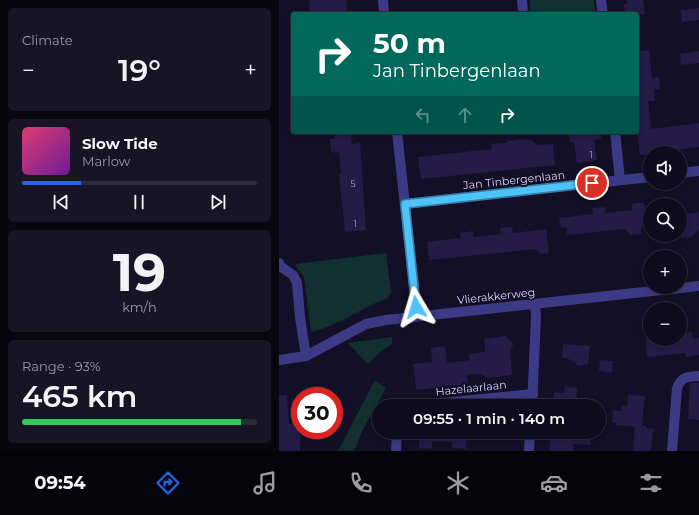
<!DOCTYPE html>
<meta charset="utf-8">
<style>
:root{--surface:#0e0b1c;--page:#171425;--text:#f1f3f6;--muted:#9b9ba3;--line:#2e2b3b;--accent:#2563eb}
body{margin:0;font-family:Montserrat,sans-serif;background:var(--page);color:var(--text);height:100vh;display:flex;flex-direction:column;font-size:15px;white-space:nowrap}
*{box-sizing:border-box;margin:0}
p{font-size:13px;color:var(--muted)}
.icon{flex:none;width:22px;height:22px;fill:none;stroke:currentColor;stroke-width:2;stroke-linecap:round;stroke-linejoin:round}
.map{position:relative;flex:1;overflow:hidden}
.sheet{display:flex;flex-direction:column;gap:8px;padding:8px;background:#08060f;width:279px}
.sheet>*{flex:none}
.banner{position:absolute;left:12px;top:12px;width:348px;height:122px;border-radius:4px;box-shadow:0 2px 6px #0003,0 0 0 1px var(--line);background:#00695c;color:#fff;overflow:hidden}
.controls{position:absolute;left:364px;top:146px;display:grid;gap:8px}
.controls a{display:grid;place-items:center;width:44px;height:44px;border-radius:50%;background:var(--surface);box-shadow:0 2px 6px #0003,0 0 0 1px var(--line);font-size:20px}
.speed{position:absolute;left:12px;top:387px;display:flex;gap:8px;font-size:20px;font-weight:700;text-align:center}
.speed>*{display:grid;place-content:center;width:52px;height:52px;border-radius:50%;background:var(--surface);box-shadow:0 2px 6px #0003,0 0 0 1px var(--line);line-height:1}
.speed .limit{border:6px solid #d22;background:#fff;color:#111}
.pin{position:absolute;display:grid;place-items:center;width:34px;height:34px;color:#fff;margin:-17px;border:2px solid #fff;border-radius:50%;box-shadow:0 1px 4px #0007}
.me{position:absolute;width:44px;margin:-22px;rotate:353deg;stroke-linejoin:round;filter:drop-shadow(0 0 3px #0008)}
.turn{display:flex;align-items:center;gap:14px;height:84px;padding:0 16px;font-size:18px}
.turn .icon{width:52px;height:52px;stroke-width:2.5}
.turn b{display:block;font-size:28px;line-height:34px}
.lanes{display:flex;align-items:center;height:38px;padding:0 16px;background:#0003;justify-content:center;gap:20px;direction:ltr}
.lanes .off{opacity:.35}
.big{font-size:30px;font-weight:600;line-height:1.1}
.sheet .widget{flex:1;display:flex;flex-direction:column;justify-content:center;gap:6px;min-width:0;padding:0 14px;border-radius:6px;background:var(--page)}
.sheet .dial{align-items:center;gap:0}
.dial b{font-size:52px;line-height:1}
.song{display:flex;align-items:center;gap:12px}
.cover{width:48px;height:48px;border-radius:6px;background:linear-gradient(135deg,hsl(340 70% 55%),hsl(280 70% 35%))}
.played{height:4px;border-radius:2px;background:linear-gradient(90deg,var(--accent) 25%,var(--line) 25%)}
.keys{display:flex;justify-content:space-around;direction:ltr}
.heat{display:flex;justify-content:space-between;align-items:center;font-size:22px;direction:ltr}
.charge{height:6px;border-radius:3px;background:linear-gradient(90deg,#34c759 93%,var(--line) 0)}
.trip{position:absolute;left:93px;top:399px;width:234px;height:40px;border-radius:20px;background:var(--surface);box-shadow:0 2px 6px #0003,0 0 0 1px var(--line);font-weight:600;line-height:40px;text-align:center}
.menu{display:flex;height:64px;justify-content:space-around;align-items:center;background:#06040b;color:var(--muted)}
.menu .icon{width:28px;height:28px}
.menu .on{color:var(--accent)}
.menu b{font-size:18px;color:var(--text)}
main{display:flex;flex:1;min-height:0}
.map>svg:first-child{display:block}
.green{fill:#12302f}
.building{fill:#241b47}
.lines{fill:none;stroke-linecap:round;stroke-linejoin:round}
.street{stroke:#3d3a85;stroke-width:10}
.route-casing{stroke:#337fa1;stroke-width:10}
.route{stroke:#4fc3f7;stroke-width:7}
.labels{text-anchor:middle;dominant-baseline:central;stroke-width:4;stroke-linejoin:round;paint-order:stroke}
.number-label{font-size:9px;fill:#aca6d1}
.street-label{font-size:11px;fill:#d9d4ff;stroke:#130f26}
</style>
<main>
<section class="sheet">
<div class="widget"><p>Climate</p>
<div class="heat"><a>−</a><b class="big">19°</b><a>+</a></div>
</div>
<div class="widget">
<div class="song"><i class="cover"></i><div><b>Slow Tide</b><p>Marlow</p></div></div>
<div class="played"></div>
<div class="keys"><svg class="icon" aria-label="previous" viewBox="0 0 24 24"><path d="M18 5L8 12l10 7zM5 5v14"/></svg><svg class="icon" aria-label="pause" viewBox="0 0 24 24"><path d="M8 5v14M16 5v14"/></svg><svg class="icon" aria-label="next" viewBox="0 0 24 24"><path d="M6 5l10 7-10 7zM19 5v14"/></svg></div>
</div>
<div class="widget dial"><b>19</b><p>km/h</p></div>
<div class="widget"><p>Range · 93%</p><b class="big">465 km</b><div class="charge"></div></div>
</section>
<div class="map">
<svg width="420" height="451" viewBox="0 0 420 451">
<rect width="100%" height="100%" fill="#130f26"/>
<g class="green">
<path d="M251 0H315L316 14H252Z"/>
<path d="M107 253 112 292 109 298C83 307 59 326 32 332L25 277 17 267 16 264Z"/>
<path d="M113 337V344L100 353 89 364 69 343Z"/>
<path d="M96 380 107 388 84 429 75 451H59Z"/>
</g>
<g class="building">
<path d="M30 0H67L69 14H31Z"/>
<path d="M348 0H364L366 14H346L345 4H348Z"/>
<path d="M420 8V20L403 22 402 10Z"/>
<path d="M370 50 373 78 380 77 381 89H375L376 101H369L372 129 420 123V147L375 152V153H371V154L361 155 359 136H358V52Z"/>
<path d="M420 51V63L402 65 401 54Z"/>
<path d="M56 132H72L73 144 81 143 87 230 66 232 60 174H62L60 152 56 153 52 151 51 139H56Z"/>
<path d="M289 132H322V139L315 140 318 160 298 163 295 142 291 143Z"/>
<path d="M245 139 246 140H252L259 145 274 144 276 165 142 179 139 157 213 149 212 144 228 143V141Z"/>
<path d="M359 203H365L366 208H371V226L362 228V234L352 235 346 229 288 235V227L282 228 280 218 314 214 313 208 326 207V213L353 210V204Z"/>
<path d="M420 212V229L413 237 402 238 401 215Z"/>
<path d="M233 227 234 233 267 229 270 253 262 254 257 249 150 260 148 242 182 238 181 233 194 231V237L222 234 221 228Z"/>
<path d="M413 332 414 339 420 338V355L407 357V353L368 357 367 339H401V334Z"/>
<path d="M226 336 233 342 234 347 231 350 233 375 209 378 201 374 188 375 189 384 137 390 134 364 153 362 152 348 166 346 168 363 191 360 190 354 206 352 205 339Z"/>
<path d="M284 344 311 346 309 364 300 366 288 358H283Z"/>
<path d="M321 360 334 361 333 373 320 371Z"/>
<path d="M411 383H420V420L409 419Z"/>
<path d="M286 387 298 388 297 406H274L275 392 285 393Z"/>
<path d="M0 395H8L10 424 21 423V451H0Z"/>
<path d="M349 395 366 396 363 426H367V428L374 429 372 451H354L356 427 337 425V423H333L334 411H342L343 405 348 406Z"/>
<path d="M141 432H188L187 449 173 448V442L153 441V449L140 448Z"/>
<path d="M272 432 312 433 311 445 294 444V451H270Z"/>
</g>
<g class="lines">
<g class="street">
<path d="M104 0 105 14"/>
<path d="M243 0 244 14"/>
<path d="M322 0 324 14"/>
<path d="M118 132 138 316"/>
<path d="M336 132 341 180"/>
<path d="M401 173 420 171"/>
<path d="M126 204 371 177"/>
<path d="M0 263 1 266 14 275 18 283 21 317 27 356"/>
<path d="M0 360 27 356 87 324 107 320 420 286"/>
<path d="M133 406 254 394"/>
<path d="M253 406 257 317 256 305"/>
<path d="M117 451 118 432"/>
<path d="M250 451 251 432"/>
<path d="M393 451 398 388C403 376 408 377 420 376"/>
</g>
</g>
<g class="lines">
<defs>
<path id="route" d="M137 307 126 204 313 183"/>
</defs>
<use href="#route" class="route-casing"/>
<use href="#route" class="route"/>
</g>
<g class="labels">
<g class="number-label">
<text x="312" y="154">1</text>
<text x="74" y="183">5</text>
<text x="76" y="223">1</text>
</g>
<g class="street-label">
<text transform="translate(235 180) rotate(-6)">Jan Tinbergenlaan</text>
<text transform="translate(217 296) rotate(-6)">Vlierakkerweg</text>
<text transform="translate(192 388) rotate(-6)">Hazelaarlaan</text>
</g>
</g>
</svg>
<div class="controls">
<a><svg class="icon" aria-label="sound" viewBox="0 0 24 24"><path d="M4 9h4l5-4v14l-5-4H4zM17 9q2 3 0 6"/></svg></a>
<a><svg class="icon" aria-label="search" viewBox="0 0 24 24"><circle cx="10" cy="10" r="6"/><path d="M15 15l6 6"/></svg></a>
<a>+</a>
<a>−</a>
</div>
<div class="speed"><div class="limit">30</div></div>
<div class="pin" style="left:313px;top:183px;background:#d93025"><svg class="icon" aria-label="arrive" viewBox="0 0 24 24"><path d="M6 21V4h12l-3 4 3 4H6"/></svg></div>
<svg class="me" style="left:137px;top:307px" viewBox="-20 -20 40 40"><path d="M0-17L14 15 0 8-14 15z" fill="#4fc3f7" stroke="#fff" stroke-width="4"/></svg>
<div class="trip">09:55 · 1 min · 140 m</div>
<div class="banner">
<div class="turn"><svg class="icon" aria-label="right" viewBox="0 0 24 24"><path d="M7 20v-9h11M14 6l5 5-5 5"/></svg><div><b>50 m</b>Jan Tinbergenlaan</div></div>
<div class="lanes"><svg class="icon off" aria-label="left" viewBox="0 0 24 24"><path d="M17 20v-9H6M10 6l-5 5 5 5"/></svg><svg class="icon off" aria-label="ahead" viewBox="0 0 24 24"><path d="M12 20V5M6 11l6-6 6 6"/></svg><svg class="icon" aria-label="right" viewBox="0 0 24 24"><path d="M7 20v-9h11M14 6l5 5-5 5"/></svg></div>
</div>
</div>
</main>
<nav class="menu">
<b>09:54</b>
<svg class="icon on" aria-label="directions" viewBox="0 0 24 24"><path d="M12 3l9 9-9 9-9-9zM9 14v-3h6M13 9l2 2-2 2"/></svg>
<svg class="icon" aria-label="music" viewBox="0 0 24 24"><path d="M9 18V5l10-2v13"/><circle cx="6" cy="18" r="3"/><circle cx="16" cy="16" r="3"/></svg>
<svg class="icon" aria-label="phone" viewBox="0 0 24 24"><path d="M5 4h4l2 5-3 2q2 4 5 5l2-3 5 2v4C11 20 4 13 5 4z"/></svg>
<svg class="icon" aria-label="climate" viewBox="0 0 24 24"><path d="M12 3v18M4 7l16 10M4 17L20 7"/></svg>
<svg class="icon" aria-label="car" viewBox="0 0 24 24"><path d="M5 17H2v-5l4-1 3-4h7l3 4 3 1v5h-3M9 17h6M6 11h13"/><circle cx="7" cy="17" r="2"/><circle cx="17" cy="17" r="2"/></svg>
<svg class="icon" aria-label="filters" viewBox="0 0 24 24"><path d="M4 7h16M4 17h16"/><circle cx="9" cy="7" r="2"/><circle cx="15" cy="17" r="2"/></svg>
</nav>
